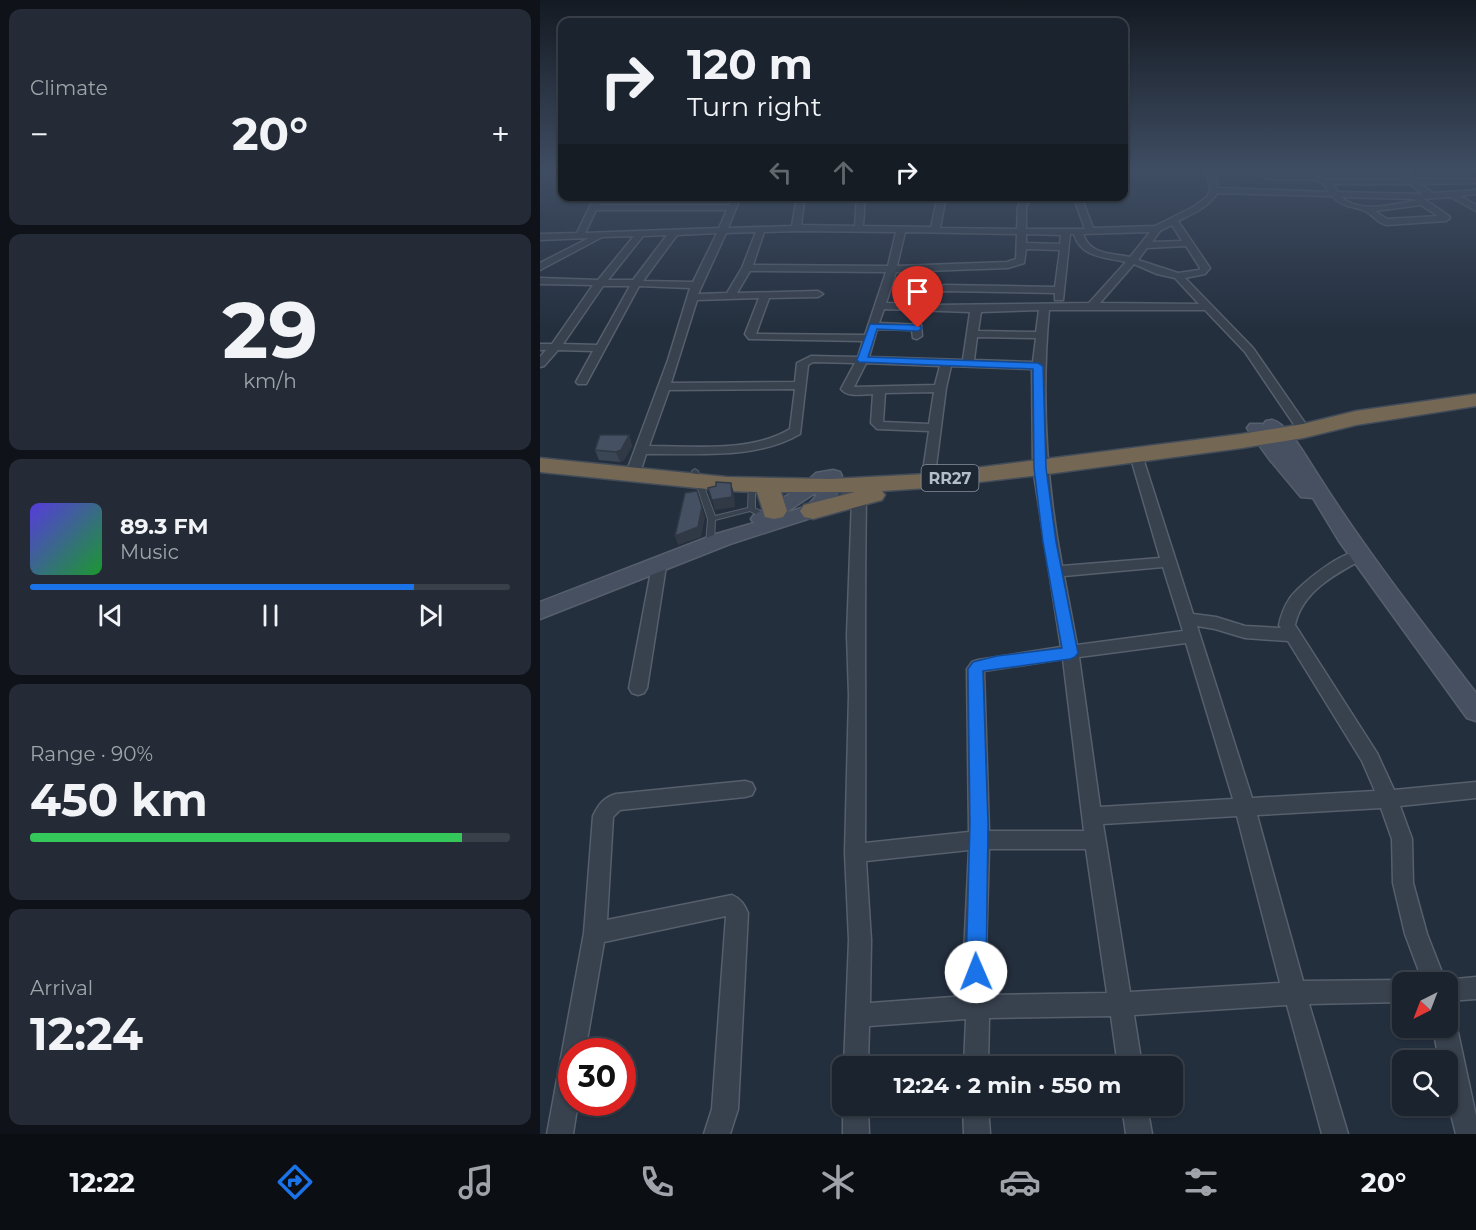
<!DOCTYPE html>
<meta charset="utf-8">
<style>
:root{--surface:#1b232e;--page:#242b36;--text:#f1f3f6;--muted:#a0a4aa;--line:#39404a;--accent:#1a73e8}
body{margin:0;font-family:Montserrat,sans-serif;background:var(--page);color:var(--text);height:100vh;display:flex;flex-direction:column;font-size:22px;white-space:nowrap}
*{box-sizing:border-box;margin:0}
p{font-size:20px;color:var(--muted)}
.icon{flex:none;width:33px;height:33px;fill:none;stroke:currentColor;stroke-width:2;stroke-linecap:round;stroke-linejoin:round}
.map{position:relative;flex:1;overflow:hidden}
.drawer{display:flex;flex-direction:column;gap:9px;padding:9px;background:#0f1319;width:540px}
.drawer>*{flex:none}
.banner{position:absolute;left:18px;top:18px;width:570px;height:183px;border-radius:12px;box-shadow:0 2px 4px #0004,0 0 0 2px var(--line);background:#1b232e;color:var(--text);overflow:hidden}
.needle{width:39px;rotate:222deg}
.tools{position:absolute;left:852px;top:972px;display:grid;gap:12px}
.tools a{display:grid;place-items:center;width:66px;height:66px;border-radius:12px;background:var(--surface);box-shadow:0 2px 4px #0004,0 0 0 2px var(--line);font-size:30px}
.speed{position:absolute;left:18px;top:1038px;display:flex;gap:12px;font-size:30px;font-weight:700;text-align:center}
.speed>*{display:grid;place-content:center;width:78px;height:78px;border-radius:50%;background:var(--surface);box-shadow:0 2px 4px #0004,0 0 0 2px var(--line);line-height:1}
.speed .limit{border:9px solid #d22;background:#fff;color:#111}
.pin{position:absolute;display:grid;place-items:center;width:51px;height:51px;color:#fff;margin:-62px -26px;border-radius:50% 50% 50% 0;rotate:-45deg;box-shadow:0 0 6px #0007}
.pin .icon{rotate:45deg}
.me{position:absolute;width:66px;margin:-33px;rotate:359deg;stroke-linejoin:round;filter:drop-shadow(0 0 4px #0008)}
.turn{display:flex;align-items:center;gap:21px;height:126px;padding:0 30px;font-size:27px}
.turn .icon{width:78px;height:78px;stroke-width:2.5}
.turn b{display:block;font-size:42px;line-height:51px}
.lanes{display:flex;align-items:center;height:57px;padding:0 30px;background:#0003;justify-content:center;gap:30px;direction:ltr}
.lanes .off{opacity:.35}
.big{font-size:45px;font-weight:700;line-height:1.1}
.drawer .card{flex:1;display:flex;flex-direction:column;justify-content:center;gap:9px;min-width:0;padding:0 21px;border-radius:12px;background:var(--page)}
.drawer .dial{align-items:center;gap:0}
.dial b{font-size:78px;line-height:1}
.song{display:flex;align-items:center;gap:18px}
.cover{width:72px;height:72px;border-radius:9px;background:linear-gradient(135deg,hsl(250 70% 55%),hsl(130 70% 35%))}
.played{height:6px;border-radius:3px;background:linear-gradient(90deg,var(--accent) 80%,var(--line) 80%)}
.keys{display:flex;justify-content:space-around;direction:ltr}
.heat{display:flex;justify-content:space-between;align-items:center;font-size:33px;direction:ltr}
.charge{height:9px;border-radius:4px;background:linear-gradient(90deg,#34c759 90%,var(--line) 0)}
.trip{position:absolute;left:292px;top:1056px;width:351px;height:60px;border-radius:12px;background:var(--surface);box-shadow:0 2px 4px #0004,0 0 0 2px var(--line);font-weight:700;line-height:60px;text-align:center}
.tabs{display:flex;height:96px;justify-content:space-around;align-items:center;background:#0b0e12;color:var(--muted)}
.tabs .icon{width:42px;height:42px}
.tabs .selected{color:var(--accent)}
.tabs b{font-size:27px;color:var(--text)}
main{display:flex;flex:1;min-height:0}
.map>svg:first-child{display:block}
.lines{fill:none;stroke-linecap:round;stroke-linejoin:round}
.lane-casing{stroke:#565f6c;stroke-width:2}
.street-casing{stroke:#565f6c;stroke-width:3}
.secondary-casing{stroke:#565f6c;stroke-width:3}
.highway-casing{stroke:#434c59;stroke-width:3}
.lane{fill:#38414e;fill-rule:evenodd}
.street{fill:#38414e;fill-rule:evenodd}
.secondary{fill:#465061;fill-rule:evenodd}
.highway{fill:#746855;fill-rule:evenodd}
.wall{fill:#3b4654}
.shaded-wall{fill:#303945}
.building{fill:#455162;stroke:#303945;stroke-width:1.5}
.route{fill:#1a73e8;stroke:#114b97;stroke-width:1.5}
.labels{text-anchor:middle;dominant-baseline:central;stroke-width:6;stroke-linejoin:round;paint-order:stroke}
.shield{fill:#1d2633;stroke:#878f9c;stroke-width:1.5}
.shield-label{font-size:16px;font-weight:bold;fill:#b4bcc9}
</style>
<main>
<section class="drawer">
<div class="card"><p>Climate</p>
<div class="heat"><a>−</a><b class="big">20°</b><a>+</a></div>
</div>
<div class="card dial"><b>29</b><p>km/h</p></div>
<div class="card">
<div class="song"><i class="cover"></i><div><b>89.3 FM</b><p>Music</p></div></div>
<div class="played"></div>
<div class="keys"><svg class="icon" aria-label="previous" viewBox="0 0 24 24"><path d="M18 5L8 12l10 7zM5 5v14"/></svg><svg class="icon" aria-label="pause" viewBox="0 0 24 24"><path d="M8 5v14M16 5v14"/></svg><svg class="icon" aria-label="next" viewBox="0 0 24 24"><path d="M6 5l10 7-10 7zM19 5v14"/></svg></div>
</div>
<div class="card"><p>Range · 90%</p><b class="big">450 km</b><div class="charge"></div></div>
<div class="card"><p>Arrival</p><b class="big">12:24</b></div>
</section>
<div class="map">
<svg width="936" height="1134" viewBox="0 0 936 1134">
<rect width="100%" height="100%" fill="#242f3e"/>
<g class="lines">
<defs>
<path id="lane" d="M155 469 158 471 175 516 208 508 209 484 212 482 215 484V508L231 517 229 519H225L210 511 175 520 174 544 173 546H167L166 544 168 519 152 471Z"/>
<g id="street">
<path d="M671 169H679L675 173 678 188 789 192 782 183 776 180 730 179 701 169H712L733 175H769L788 180 864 179 852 169H861L874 179H936V183L880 184 893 193 936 190V194L920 196 936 205V211L911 197 884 199 909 216 910 218 906 221 847 225C837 223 835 217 827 212 814 205 806 210 792 196L677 193C669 207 652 214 638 221L670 268 665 274 645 278 713 348 765 423 763 426H755L705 352 665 310H509C501 397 506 481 522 566L620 558 590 455 596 451 602 455 653 614 676 617 705 626 741 628 739 625C741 615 744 607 750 598 761 583 807 546 825 552L827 555 825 558C797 573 762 591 755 625L837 753 854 790 936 782V798L860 806 872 839 873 883 887 934 905 980 936 977V999L908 1001V982H883L865 934 853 883 852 839 841 808 717 815 763 981 862 980 869 982H862V1002L769 1004 808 1134H782L747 1005 594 1015 602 1066H578L571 1016 449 1018 448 1066H424L426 1019 329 1026 328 1066H304L309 940 305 853 309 695 307 635 312 499 319 495 326 499C324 614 326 728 325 843L429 832 427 669 432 662 438 660 521 647 493 468 492 369 411 366 406 388 395 474 390 475 383 471 389 431 337 429 331 423 333 394C322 394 308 398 301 389L315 363 273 362 268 365 260 434C216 460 157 453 106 454L99 476 92 480 85 476 128 360 150 288 99 286 46 384H38L36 382 53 351 18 350 4 366 0 367V357L6 350H0V344H12L53 285 0 284V278L58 280 94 236 62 237 0 270V263L49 238 0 240V234L37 233 55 196H63L59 205H189L193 196H201L188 228 252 226 257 196H265L261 225 315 226 317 196H325L323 226 391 227 398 196H406L400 228 477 229 478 207 483 196 538 197 542 199 553 228 615 226 653 207 667 197 670 190 667 173ZM794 184H870L883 194 797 192ZM801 197 874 199 875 201C853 204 820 214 801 197ZM489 201H535L545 229H486V207ZM881 205 898 216 847 219 835 211ZM56 210H187L179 228 45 233ZM632 225 642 241 612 242 620 231ZM256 231 356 232 348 266 213 265 224 232ZM216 232 202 268 187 293 158 294 186 233ZM365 232 477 234 476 259 467 262 357 266ZM610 232 590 257C571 253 550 255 543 234ZM177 233 153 282 103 281 137 235ZM486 234 521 235 520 244 486 243ZM530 234H534C541 258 565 257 586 262L549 303 397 305 400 292 405 291 515 293V300H523ZM127 235 93 280H68L103 236ZM646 246 660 268 659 270 638 273 598 260 607 248ZM486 249 520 250 515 287 405 285 393 288 387 304 346 303 356 272 468 268 484 263ZM594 264 617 274 635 278 659 304 560 303ZM210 271 346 272 325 335 216 334 229 298 278 297 283 294 278 291 197 293ZM63 286H90L57 345 23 344ZM219 298 205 334 209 339 323 341 318 357 271 356 257 363 255 382 131 383 157 300ZM344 309 430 312 423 360 329 357 337 329 372 330 373 338 377 339 382 336 381 325 339 323ZM499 310 496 332 438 331 441 312ZM437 337 496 338 493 362 434 360ZM326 363 400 366 395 385 314 387ZM255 389 250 429C210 453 154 446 109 446L129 390ZM394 392 389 424 343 422 345 393ZM623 567 643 631 537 645 524 576ZM657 626 675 629 705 638 748 641 822 761 835 791 712 798ZM646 643 693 799 560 807 539 657ZM523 659 544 831H449L444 671ZM697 816 740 983 590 992 563 824ZM449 849H546L567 993 449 995 446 954ZM429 850 424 954 426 996 330 1003 331 940 326 861Z"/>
<path d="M119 561 126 566 107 688 104 693 98 695 92 693 89 688 112 566Z"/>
<path d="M205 781 212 783 215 789 212 795 205 797 80 810 73 817 67 920 192 895C201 899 204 904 208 913L198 1109 190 1134H164L172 1109 186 916 64 942 45 1052H32V1102H38L33 1134H7L44 933 53 816C59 804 63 798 76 794Z"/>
<path d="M908 1017 913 1020 917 1028 936 1116V1134H916L908 1103V1060H899L893 1028H908Z"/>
<path d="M303 1106H328L329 1134H303Z"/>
<path d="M423 1106H448L450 1134H424Z"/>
<path d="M582 1106H607L612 1134H586Z"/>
</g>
<g id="secondary">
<path d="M732 420C749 424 768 460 778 475 826 551 881 621 936 693V721L927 718 799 541 773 498 761 497 730 460 707 428 710 424H722L751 462 723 425 726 421Z"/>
<path d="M293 470 300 472 302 476 295 499 280 515 190 544 0 619V602L176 534 214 523 211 519 214 515 258 489 276 473ZM278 491C273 506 259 509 245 513Z"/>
</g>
<path id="highway" d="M936 394V406L816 425 763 438 702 448 500 475 387 488 342 491 345 495 342 500 273 519 264 517 260 511 264 505 315 492H241L247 511 243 517 234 519 225 517 217 492 187 491 0 472V458L187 477 291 479 387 474 702 434 763 424 816 411Z"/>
</defs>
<use href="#lane" class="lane-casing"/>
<use href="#street" class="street-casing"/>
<use href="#secondary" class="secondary-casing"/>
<use href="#highway" class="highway-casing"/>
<use href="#lane" class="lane"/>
<use href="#street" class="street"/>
<use href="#secondary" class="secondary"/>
<use href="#highway" class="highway"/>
</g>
<path class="wall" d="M89 435 92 446 84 460 80 462 59 460 55 450Z"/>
<g class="shaded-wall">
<path d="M89 435 92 446 84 460 80 462 76 452Z"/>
<path d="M191 483 194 493 195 507 175 510 172 500Z"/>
<path d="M162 507 165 517 161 537 138 545 135 536Z"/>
</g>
<g class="building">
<path d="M60 435H89L81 450 76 452 55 450Z"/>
<path d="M176 482 191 483 192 497 172 500 168 488 176 486Z"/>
<path d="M157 491 162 507 158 527 135 536 145 493Z"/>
</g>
<linearGradient id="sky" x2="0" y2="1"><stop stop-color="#141a22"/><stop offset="0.52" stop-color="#3f4d63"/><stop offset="1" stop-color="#3f4d63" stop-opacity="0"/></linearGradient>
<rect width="936" height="328" fill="url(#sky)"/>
<path class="route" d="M330 324 378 325 382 328 378 331 337 329 328 357 498 363 503 366 506 468 516 542 538 653 535 657 530 659 443 671 448 824 446 972 443 979 436 982 429 979 426 972 430 824 428 669 433 662 457 656 522 648 503 542 494 468 493 369 319 362 317 360Z"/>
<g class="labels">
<rect class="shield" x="381.5" y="465" width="57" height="26" rx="4.5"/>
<g class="shield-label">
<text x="410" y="478">RR27</text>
</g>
</g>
</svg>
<div class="tools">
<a><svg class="needle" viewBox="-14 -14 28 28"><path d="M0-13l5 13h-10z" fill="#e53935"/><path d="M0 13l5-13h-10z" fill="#a0a4aa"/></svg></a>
<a><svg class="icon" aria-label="search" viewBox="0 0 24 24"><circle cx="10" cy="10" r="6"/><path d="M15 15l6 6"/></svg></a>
</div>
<div class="speed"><div class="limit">30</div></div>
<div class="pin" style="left:378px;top:328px;background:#d93025"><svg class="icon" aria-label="arrive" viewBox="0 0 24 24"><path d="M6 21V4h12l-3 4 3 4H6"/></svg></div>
<svg class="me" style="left:436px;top:972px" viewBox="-20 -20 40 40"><circle r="19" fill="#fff"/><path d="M0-13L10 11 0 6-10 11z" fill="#1a73e8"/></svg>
<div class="trip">12:24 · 2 min · 550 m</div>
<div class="banner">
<div class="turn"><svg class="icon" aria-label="right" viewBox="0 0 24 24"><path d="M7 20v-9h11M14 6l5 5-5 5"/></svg><div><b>120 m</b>Turn right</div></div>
<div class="lanes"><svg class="icon off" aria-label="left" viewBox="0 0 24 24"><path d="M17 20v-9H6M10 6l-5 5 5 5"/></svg><svg class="icon off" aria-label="ahead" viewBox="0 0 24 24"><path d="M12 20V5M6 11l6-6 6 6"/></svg><svg class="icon" aria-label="right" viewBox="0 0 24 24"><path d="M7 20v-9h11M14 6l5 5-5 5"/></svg></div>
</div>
</div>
</main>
<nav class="tabs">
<b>12:22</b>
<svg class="icon selected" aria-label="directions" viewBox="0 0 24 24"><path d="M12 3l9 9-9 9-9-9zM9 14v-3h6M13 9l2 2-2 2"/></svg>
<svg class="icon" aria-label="music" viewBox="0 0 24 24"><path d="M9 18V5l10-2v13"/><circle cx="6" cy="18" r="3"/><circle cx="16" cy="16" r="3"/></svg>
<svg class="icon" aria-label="phone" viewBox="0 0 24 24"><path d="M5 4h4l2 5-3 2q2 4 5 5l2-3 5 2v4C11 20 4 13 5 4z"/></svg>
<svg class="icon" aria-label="climate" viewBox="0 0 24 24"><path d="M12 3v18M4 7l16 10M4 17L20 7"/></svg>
<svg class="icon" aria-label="car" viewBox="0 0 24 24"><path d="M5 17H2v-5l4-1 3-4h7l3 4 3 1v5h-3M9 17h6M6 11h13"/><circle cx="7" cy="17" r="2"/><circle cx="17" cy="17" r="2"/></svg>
<svg class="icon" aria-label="filters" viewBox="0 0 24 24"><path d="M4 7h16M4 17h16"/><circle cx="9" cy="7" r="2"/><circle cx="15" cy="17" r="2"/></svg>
<b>20°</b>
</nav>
